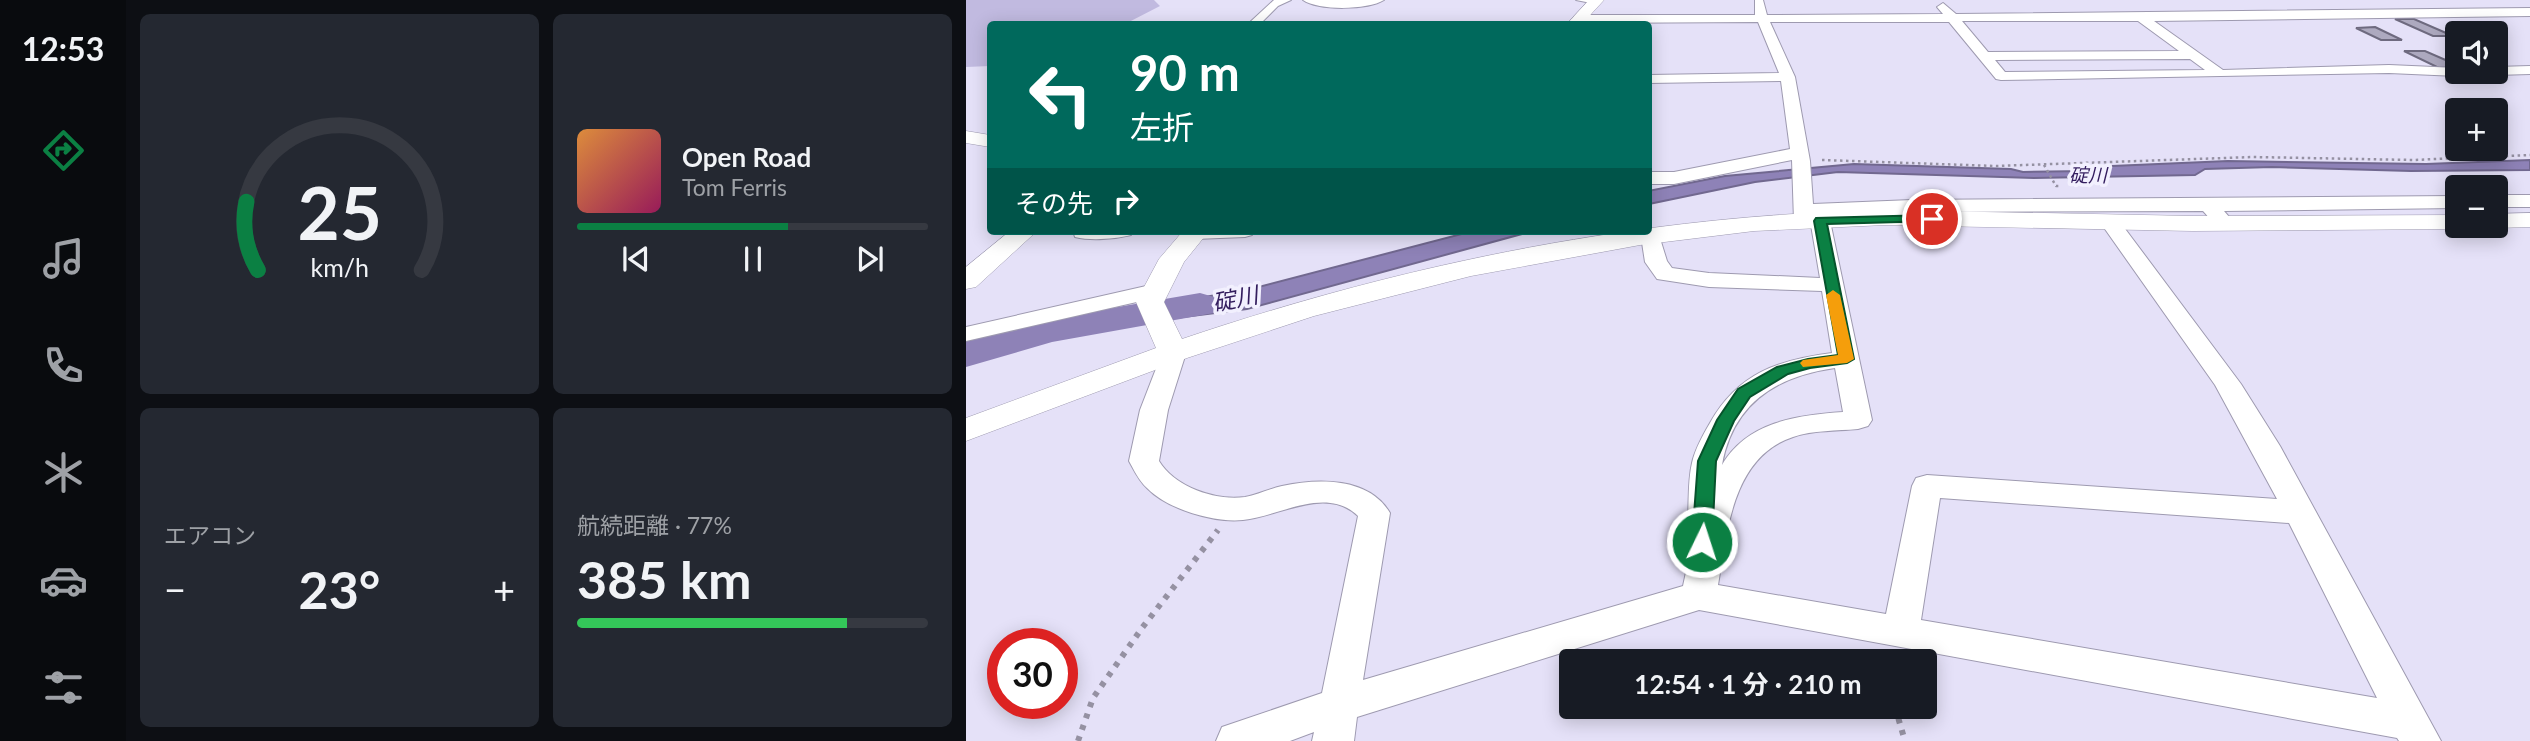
<!DOCTYPE html>
<html lang="ja">
<meta charset="utf-8">
<style>
:root{--surface:#171b24;--page:#242831;--text:#f1f3f6;--muted:#9ea1a6;--line:#363941;--accent:#0b8043}
body{margin:0;font-family:Lato,"Noto Sans JP",sans-serif;background:var(--page);color:var(--text);height:100vh;display:flex;flex-direction:column;font-size:26px;white-space:nowrap}
*{box-sizing:border-box;margin:0}
p{font-size:23px;color:var(--muted)}
.icon{flex:none;width:38px;height:38px;fill:none;stroke:currentColor;stroke-width:2;stroke-linecap:round;stroke-linejoin:round}
.map{position:relative;flex:1;overflow:hidden}
.panel{display:flex;flex-direction:column;gap:14px;padding:14px;background:#0d0f14;width:840px}
.panel>*{flex:none}
.guide{position:absolute;left:21px;top:21px;width:665px;height:214px;border-radius:7px;box-shadow:0 4px 18px #0003;background:#00695c;color:#fff;overflow:hidden}
.controls{position:absolute;left:1479px;top:21px;display:grid;gap:14px}
.controls a{display:grid;place-items:center;width:63px;height:63px;border-radius:7px;background:var(--surface);box-shadow:0 4px 18px #0003;font-size:35px}
.speed{position:absolute;left:21px;top:628px;display:flex;gap:14px;font-size:35px;font-weight:700;text-align:center}
.speed>*{display:grid;place-content:center;width:91px;height:91px;border-radius:50%;background:var(--surface);box-shadow:0 4px 18px #0003;line-height:1}
.speed .limit{border:10px solid #d22;background:#fff;color:#111}
.pin{position:absolute;display:grid;place-items:center;width:60px;height:60px;color:#fff;margin:-30px;border:4px solid #fff;border-radius:50%;box-shadow:0 2px 7px #0007}
.me{position:absolute;width:77px;margin:-38px;rotate:4deg;stroke-linejoin:round;filter:drop-shadow(0 0 5px #0008)}
.turn{display:flex;align-items:center;gap:24px;height:147px;padding:0 28px;font-size:32px}
.turn .icon{width:91px;height:91px;stroke-width:2.5}
.turn b{display:block;font-size:49px;line-height:60px}
.then{display:flex;align-items:center;height:66px;padding:0 28px;background:#0003;gap:14px;font-size:26px}
.big{font-size:52px;font-weight:700;line-height:1.1}
.panel .card{flex:1;display:flex;flex-direction:column;justify-content:center;gap:10px;min-width:0;padding:0 24px;border-radius:10px;background:var(--page)}
.panel .dial{align-items:center;gap:0}
.dial svg{height:182px;overflow:visible;fill:none;stroke:var(--line);stroke-width:7;stroke-linecap:round;text-anchor:middle}
.dial text{fill:var(--text);stroke:none}
.song{display:flex;align-items:center;gap:21px}
.cover{width:84px;height:84px;border-radius:10px;background:linear-gradient(135deg,hsl(30 70% 55%),hsl(330 70% 35%))}
.played{height:7px;border-radius:4px;background:linear-gradient(90deg,var(--accent) 60%,var(--line) 60%)}
.keys{display:flex;justify-content:space-around;direction:ltr}
.heat{display:flex;justify-content:space-between;align-items:center;font-size:38px;direction:ltr}
.charge{height:10px;border-radius:5px;background:linear-gradient(90deg,#34c759 77%,var(--line) 0)}
.panel .tiles{flex:1;display:grid;gap:14px;grid-template-columns:repeat(2,1fr)}
.trip{position:absolute;left:593px;top:649px;width:378px;height:70px;border-radius:7px;background:var(--surface);box-shadow:0 4px 18px #0003;font-weight:700;line-height:70px;text-align:center}
main{display:flex;flex:1;min-height:0}
.dock{display:flex;flex-direction:column;width:126px;justify-content:space-around;align-items:center;background:#090b0e;color:var(--muted)}
.dock .icon{width:49px;height:49px}
.dock .on{color:var(--accent)}
.dock b{font-size:32px;color:var(--text)}
.map>svg:first-child{display:block}
.green{fill:#c1bae0}
.water{fill:#8e82b7;stroke:#71688f;stroke-width:2}
.lines{fill:none;stroke-linecap:round;stroke-linejoin:round}
.river{fill:#8e82b7;fill-rule:evenodd}
.building{fill:#ada9bf;stroke:#6e6a7f;stroke-width:2}
.minor-casing{stroke:#9e9ab0;stroke-width:2}
.tertiary-casing{stroke:#9e9ab0;stroke-width:1}
.path-far1{stroke:#9591a2;stroke-width:2.5;stroke-dasharray:2.5 3.5;stroke-linecap:butt}
.path{stroke:#9591a2;stroke-width:6;stroke-dasharray:5 7;stroke-linecap:butt}
.minor{fill:#fff;fill-rule:evenodd}
.tertiary{fill:#fff;fill-rule:evenodd}
.route{fill:#0b8043;stroke:#07532c;stroke-width:2}
.slow{fill:#f59e0b}
.labels{text-anchor:middle;dominant-baseline:central;stroke-width:7;stroke-linejoin:round;paint-order:stroke}
.far-water-label{font-size:19px;font-style:italic;fill:#331d5e;stroke:#f2f0fe}
.water-label{font-size:23px;font-style:italic;fill:#331d5e;stroke:#f2f0fe}
</style>
<main>
<nav class="dock">
<b>12:53</b>
<svg class="icon on" aria-label="directions" viewBox="0 0 24 24"><path d="M12 3l9 9-9 9-9-9zM9 14v-3h6M13 9l2 2-2 2"/></svg>
<svg class="icon" aria-label="music" viewBox="0 0 24 24"><path d="M9 18V5l10-2v13"/><circle cx="6" cy="18" r="3"/><circle cx="16" cy="16" r="3"/></svg>
<svg class="icon" aria-label="phone" viewBox="0 0 24 24"><path d="M5 4h4l2 5-3 2q2 4 5 5l2-3 5 2v4C11 20 4 13 5 4z"/></svg>
<svg class="icon" aria-label="climate" viewBox="0 0 24 24"><path d="M12 3v18M4 7l16 10M4 17L20 7"/></svg>
<svg class="icon" aria-label="car" viewBox="0 0 24 24"><path d="M5 17H2v-5l4-1 3-4h7l3 4 3 1v5h-3M9 17h6M6 11h13"/><circle cx="7" cy="17" r="2"/><circle cx="17" cy="17" r="2"/></svg>
<svg class="icon" aria-label="filters" viewBox="0 0 24 24"><path d="M4 7h16M4 17h16"/><circle cx="9" cy="7" r="2"/><circle cx="15" cy="17" r="2"/></svg>
</nav>
<section class="panel">
<div class="tiles">
<div class="card dial"><svg viewBox="0 0 100 80">
<path d="M14 69A42 42 0 1 1 86 69"/>
<path d="M14 69A42 42 0 0 1 9 39" stroke="#0b8043"/>
<text x="50" y="56" font-size="32" font-weight="700">25</text>
<text x="50" y="72" font-size="11">km/h</text>
</svg></div>
<div class="card">
<div class="song"><i class="cover"></i><div><b>Open Road</b><p>Tom Ferris</p></div></div>
<div class="played"></div>
<div class="keys"><svg class="icon" aria-label="previous" viewBox="0 0 24 24"><path d="M18 5L8 12l10 7zM5 5v14"/></svg><svg class="icon" aria-label="pause" viewBox="0 0 24 24"><path d="M8 5v14M16 5v14"/></svg><svg class="icon" aria-label="next" viewBox="0 0 24 24"><path d="M6 5l10 7-10 7zM19 5v14"/></svg></div>
</div>
<div class="card"><p>エアコン</p>
<div class="heat"><a>−</a><b class="big">23°</b><a>+</a></div>
</div>
<div class="card"><p>航続距離 · 77%</p><b class="big">385 km</b><div class="charge"></div></div>
</div>
</section>
<div class="map">
<svg width="1564" height="741" viewBox="0 0 1564 741">
<rect width="100%" height="100%" fill="#e5e1f8"/>
<path class="green" d="M0 0H188L194 6 159 24H24V66L0 67Z"/>
<g class="water">
<path d="M1564 160V170L1445 171 1306 167 1239 169 1229 175 1068 178 872 172 789 182 683 204 682 191 759 176 888 164 1045 169 1057 172 1120 171 1123 167 1262 161 1460 164Z"/>
<path d="M507 231H567L281 309 194 320 186 306 285 289Z"/>
</g>
<g class="lines">
<path class="river" d="M234 293 248 297 254 305 248 313 86 342 0 367V341L81 319Z"/>
</g>
<g class="building">
<path d="M1429 19H1448L1487 36H1467Z"/>
<path d="M1409 27 1436 40H1415L1390 28Z"/>
<path d="M1438 51H1459L1491 65V67L1473 68Z"/>
</g>
<g class="lines">
<defs>
<g id="minor">
<path d="M308 0H325L312 6 294 24H282Z"/>
<path d="M337 0H418C402 10 353 11 337 0Z"/>
<path d="M610 0H635L636 1 630 4Z"/>
<path d="M789 0H797L801 15 977 14 971 7 977 3 990 14 1564 8V16L1188 21 1257 70 1423 65 1491 68V72H1498L1491 76 1423 73 1035 80 1030 79 983 22H804L829 77 844 161 847 204 946 200 1491 196V208L1258 211 1264 218 1261 222C1249 225 1245 220 1237 211L946 212 856 215 864 221 906 420 902 426 892 429C871 431 847 430 827 437 766 457 761 532 752 585L920 614 946 486 950 478 961 475 1311 499 1249 385 1134 222 1137 218H1151L1275 384 1314 446 1475 741H1433L1431 738 733 610 391 717 388 741H346L348 732 324 741H250L256 727 356 693 392 516C360 485 312 517 277 520 248 523 201 509 181 488 173 481 168 470 163 461L174 410 198 348 207 345 216 348 220 353 202 410 193 461C209 487 249 501 279 497 291 495 303 489 316 486 352 478 403 477 424 513L397 680 717 586 730 526 722 517C723 499 722 480 726 463 729 449 737 435 744 423 772 373 812 360 866 353L856 291 743 287 691 279 679 262 675 236 678 232H692L701 261 706 268 743 273 854 278 845 225H831L828 221 826 160 708 184H682V172H708L824 149 815 81 682 83V75L813 73 792 22 613 23 607 19 613 15H789ZM996 21H1172L1213 51 1022 52ZM1224 59 1239 70 1039 72 1029 60ZM869 368 877 412C831 415 781 422 756 465 767 403 811 376 869 368ZM974 498 1323 523 1411 698 955 620Z"/>
<path d="M1564 66V74L1530 75 1523 72H1530V67Z"/>
<rect x="1530" y="195" width="34" height="12"/>
<path d="M107 231H168L165 235C149 239 125 241 109 237Z"/>
<path d="M220 231H289L286 235 279 237 229 239 222 237Z"/>
<path d="M189 284 197 286 201 291 197 296 0 341V327Z"/>
</g>
<g id="tertiary">
<path d="M623 0H638L616 24H601Z"/>
<path d="M0 131 24 135V147L0 143Z"/>
<path d="M919 210 1227 216 1491 215V226H1501L1491 229 1227 231 919 225 788 231 674 245 505 276 348 316 221 358 0 441V418L190 348 170 302 193 259 217 231H243L218 262 198 302 216 339C444 262 680 215 919 210Z"/>
<path d="M1564 213V227L1530 228 1521 226H1530V214Z"/>
<path d="M44 231H71L10 287 0 289V267Z"/>
</g>
</defs>
<use href="#minor" class="minor-casing"/>
<use href="#tertiary" class="tertiary-casing"/>
<g class="path-far1">
<path d="M856 160 1030 166 1287 157 1447 160 1564 155"/>
<path d="M1078 165 1090 186H1093"/>
</g>
<g class="path">
<path d="M929 707 939 741"/>
<path d="M112 741 127 698 176 628 252 530"/>
</g>
<use href="#minor" class="minor"/>
<use href="#tertiary" class="tertiary"/>
</g>
<path class="route" d="M966 215 972 219 970 221 861 224 888 359 881 363 844 368 822 374 784 397 768 421 750 461 746 542 743 547 736 549 729 547 726 542 732 461 751 420 772 389 811 367 842 359 872 355 848 221 850 218Z"/>
<path class="slow" d="M867 290 874 295 888 359 881 363 837 367 834 363 837 360 872 355 860 295Z"/>
<g class="labels">
<g class="far-water-label">
<text x="1122" y="174">碇川</text>
</g>
<g class="water-label">
<text transform="translate(269 298) rotate(-11)">碇川</text>
</g>
</g>
</svg>
<div class="controls">
<a><svg class="icon" aria-label="sound" viewBox="0 0 24 24"><path d="M4 9h4l5-4v14l-5-4H4zM17 9q2 3 0 6"/></svg></a>
<a>+</a>
<a>−</a>
</div>
<div class="speed"><div class="limit">30</div></div>
<div class="pin" style="left:966px;top:219px;background:#d93025"><svg class="icon" aria-label="arrive" viewBox="0 0 24 24"><path d="M6 21V4h12l-3 4 3 4H6"/></svg></div>
<svg class="me" style="left:736px;top:542px" viewBox="-20 -20 40 40"><circle r="17" fill="#0b8043" stroke="#fff" stroke-width="3"/><path d="M0-11L8 9 0 5-8 9z" fill="#fff"/></svg>
<div class="trip">12:54 · 1 分 · 210 m</div>
<div class="guide">
<div class="turn"><svg class="icon" aria-label="left" viewBox="0 0 24 24"><path d="M17 20v-9H6M10 6l-5 5 5 5"/></svg><div><b>90 m</b>左折</div></div>
<div class="then">その先<svg class="icon" aria-label="right" viewBox="0 0 24 24"><path d="M7 20v-9h11M14 6l5 5-5 5"/></svg></div>
</div>
</div>
</main>
